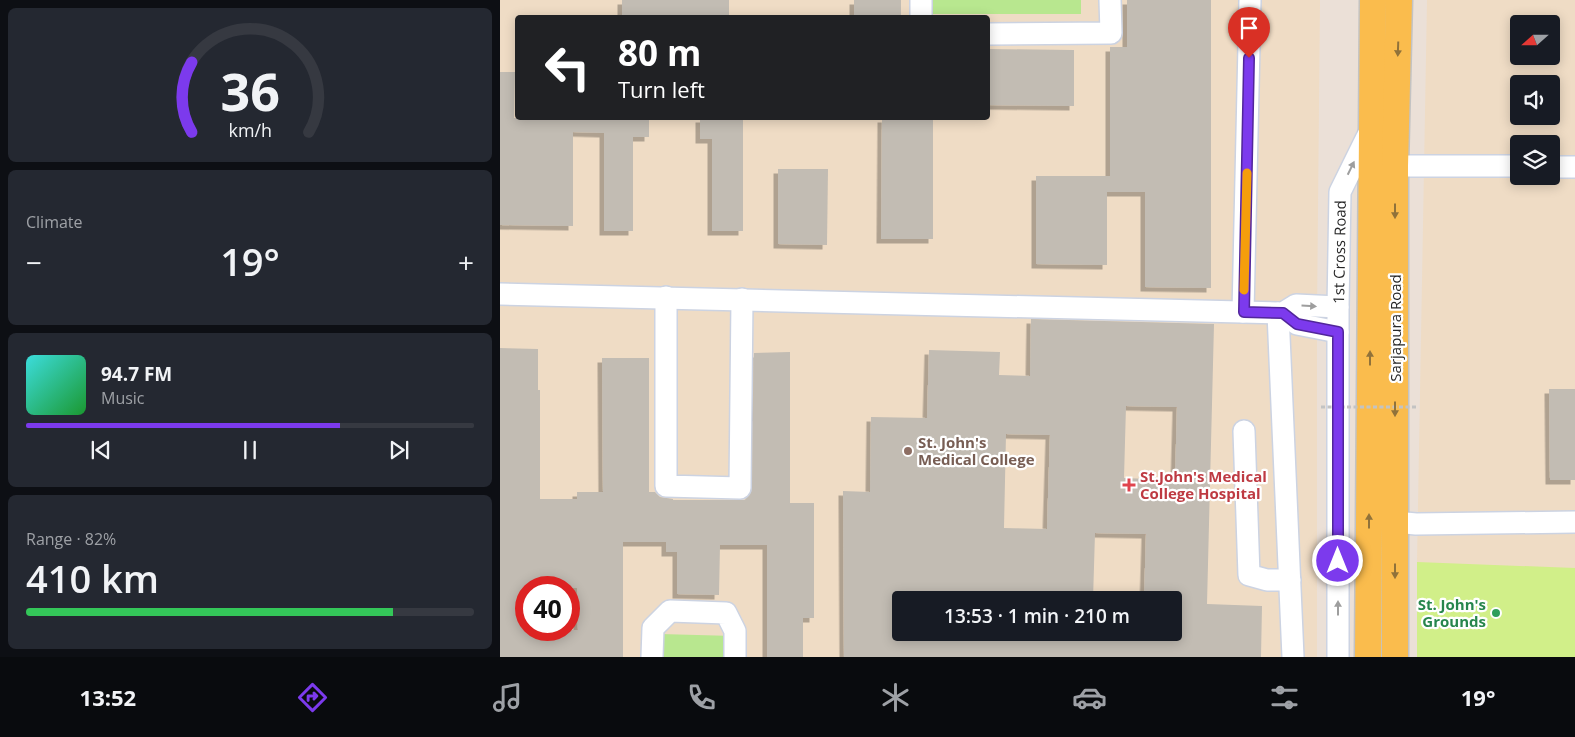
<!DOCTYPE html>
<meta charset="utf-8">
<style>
:root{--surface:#171b24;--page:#242831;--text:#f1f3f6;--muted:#9ea1a6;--line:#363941;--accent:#7c3aed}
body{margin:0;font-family:"Open Sans",sans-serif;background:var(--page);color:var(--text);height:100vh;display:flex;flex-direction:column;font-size:19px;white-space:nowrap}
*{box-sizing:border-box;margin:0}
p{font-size:16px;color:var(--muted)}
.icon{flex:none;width:28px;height:28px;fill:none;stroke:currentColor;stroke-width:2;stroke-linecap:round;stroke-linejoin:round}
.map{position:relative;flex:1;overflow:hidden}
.panel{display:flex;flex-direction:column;gap:8px;padding:8px;background:#0d0f14;width:500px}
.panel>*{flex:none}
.top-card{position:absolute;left:15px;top:15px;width:475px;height:105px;border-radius:5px;box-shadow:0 2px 12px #0003;background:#202124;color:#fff;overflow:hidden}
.needle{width:32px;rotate:249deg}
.fabs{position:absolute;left:1010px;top:15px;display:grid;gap:10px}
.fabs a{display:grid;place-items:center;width:50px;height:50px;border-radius:5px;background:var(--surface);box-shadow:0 2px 12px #0003;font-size:25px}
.speed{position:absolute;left:15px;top:576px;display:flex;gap:10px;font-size:25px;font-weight:700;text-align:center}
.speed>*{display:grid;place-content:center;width:65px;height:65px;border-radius:50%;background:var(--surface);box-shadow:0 2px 12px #0003;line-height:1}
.speed .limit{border:8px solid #d22;background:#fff;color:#111}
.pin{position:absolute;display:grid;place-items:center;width:42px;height:42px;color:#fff;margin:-51px -21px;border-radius:50% 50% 50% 0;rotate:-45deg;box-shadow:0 0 5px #0007}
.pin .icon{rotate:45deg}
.me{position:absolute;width:55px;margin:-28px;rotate:0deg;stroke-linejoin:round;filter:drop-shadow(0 0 4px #0008)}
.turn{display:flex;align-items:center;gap:18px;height:105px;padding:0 20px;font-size:22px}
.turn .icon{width:65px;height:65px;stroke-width:2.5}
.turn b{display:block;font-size:35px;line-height:42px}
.big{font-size:38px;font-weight:600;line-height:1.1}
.panel .tile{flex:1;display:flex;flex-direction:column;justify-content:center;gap:8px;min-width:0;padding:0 18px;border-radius:8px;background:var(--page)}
.panel .dial{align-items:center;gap:0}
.dial svg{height:130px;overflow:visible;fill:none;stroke:var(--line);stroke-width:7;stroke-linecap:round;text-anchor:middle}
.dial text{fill:var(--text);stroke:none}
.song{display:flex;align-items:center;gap:15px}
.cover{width:60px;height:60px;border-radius:8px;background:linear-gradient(135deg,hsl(180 70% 55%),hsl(130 70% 35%))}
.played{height:5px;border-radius:2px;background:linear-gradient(90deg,var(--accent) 70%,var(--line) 70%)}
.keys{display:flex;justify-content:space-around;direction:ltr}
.heat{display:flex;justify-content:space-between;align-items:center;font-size:28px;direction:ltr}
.charge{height:8px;border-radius:4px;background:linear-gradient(90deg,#34c759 82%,var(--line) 0)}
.trip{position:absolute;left:392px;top:591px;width:290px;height:50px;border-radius:5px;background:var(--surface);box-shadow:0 2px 12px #0003;font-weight:600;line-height:50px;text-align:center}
.menu{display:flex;height:80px;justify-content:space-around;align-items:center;background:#090b0e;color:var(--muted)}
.menu .icon{width:35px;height:35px}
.menu .selected{color:var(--accent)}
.menu b{font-size:22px;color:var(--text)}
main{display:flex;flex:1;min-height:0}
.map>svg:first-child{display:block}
.education{fill:#efdcc5;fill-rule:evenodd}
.green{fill:#b8e78f}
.pitch{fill:#d1ef89}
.building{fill:#c2bcb3;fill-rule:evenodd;filter:url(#shadow)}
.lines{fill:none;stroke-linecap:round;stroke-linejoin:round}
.minor-casing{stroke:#ccd3e2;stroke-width:24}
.major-casing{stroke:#c3c3c3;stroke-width:29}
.minor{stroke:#fff;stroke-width:21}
.major{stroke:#fabc4d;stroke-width:26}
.path-bridge{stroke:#c3c3c3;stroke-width:3;stroke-dasharray:4 2.5;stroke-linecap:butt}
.oneway{fill:#90723a}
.oneway2{fill:#9e9e9e}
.route-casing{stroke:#51269a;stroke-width:12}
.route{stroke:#7c3aed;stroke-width:9}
.slow{stroke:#f59e0b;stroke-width:9}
.education-dot{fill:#8d6e63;stroke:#fff;stroke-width:2}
.health-dot{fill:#e0444e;stroke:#fff;stroke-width:2}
.leisure-dot{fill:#2e9e5b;stroke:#fff;stroke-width:2}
.labels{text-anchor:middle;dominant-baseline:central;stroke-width:4.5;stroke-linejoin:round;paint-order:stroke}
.street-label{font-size:15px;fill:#272727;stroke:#fff}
.education-label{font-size:15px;font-weight:bold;fill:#785e54;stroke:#fff;text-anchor:start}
.health-label{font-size:15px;font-weight:bold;fill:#be3a42;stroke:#fff;text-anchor:start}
.leisure-label{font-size:15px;font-weight:bold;fill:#27864d;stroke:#fff;text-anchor:end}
</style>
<main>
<section class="panel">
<div class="tile dial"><svg viewBox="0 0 100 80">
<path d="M14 69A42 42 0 1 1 86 69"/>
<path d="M14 69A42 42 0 0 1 14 26" stroke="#7c3aed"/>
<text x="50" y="56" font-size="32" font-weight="700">36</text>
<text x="50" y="72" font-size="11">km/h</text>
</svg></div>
<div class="tile"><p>Climate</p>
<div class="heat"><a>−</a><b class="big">19°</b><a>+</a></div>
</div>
<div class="tile">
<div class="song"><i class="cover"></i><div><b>94.7 FM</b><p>Music</p></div></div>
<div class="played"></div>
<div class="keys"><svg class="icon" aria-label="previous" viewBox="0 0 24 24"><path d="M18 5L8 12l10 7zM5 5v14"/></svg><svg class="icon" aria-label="pause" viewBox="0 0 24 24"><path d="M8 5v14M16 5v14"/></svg><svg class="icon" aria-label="next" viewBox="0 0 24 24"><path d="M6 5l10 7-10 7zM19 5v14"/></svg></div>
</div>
<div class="tile"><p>Range · 82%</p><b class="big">410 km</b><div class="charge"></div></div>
</section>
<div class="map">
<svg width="1075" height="657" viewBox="0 0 1075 657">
<defs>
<filter id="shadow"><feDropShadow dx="-4.5" dy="4.5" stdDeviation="0" flood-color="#0004"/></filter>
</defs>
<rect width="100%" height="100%" fill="#ebe0d7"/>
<g class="education">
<path d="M0 0H820L817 314V657H0ZM18 18H488V118H18ZM26 588H69V630H26ZM401 600H674V632H401Z"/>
<path d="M927 0H1075V657H917V562ZM1019 24H1051V56H1019ZM1019 84H1051V116H1019ZM1019 144H1051V176H1019Z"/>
</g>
<g class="green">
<rect x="429" y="0" width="152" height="14"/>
<path d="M160 634 234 636 233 657H160Z"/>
</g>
<path class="pitch" d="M917 562 1075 568V657H917Z"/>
<g class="building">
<rect x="122" y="0" width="107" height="18"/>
<rect x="354" y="0" width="47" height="18"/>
<path d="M627 0H711V288L645 287V192H607V265L536 264V176H610V47H627Z"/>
<path d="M488 49 574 50V106L488 105Z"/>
<path d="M0 72H15L14 118H149V137H133V231H104V133L73 132V226L0 225Z"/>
<path d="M200 118H243V231H212V139H200Z"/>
<path d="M382 118H433V239H381Z"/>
<path d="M278 169H328L327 245 278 244Z"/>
<path d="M531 319 714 324 707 604 762 606 761 657H344L343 491 370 492 371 417 427 418 429 350 500 352 499 375 530 376ZM626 406 677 407 675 480 624 478ZM506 434 550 435 547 529 504 528ZM595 533 646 534 644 600H674V632H401V600H593Z"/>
<path d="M0 348 38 349V390H40V499H77V492H103L102 358H149V492H155L160 497 173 499V500H245L250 495 252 488 254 353 290 352V503H314V618H303V657H267V545H220L219 595 177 594V552H166V542H123V657H0ZM26 588H77L78 630H26Z"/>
<path d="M1049 389H1075V480H1050Z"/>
</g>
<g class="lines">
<defs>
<g id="minor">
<path d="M421 18V0"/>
<path d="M488 34 611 33 610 0"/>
<path d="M895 166H1019"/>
<path d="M1051 167H1075"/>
<path d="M0 294 778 313H783L796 305 838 307"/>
<path d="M166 297V486L240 488 242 299"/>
<path d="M743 312 750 0"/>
<path d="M778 313 793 657"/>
<path d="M783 313 797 324 838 332"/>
<path d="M744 431 749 575 767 580H790"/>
<path d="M895 522 916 524 1075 522"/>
<path d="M152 657 153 628 170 611 226 613 235 631V657"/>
<path id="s1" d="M838 657V307L840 192 872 127"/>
</g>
<g id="major">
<path d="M868 657 873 0"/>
<path d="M895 657V166L899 0"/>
</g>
</defs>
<use href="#minor" class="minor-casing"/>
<use href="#major" class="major-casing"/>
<use href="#minor" class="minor"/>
<use href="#major" class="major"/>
<path class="path-bridge" d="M821 407H916"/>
</g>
<defs><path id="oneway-solid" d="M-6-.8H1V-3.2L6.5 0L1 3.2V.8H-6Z" transform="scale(1.25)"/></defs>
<g class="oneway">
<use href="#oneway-solid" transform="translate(898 49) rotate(92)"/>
<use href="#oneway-solid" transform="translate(895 211) rotate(90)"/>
<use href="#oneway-solid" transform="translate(870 358) rotate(-90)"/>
<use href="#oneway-solid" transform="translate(895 409) rotate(90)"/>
<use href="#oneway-solid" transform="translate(869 521) rotate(-90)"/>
<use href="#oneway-solid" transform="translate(895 571) rotate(90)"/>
</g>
<g class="oneway2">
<use href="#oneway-solid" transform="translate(851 168) rotate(-64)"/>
<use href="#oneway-solid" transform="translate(809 306) rotate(3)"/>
<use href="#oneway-solid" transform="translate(838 608) rotate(-90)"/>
</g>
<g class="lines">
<defs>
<path id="route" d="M749 58 744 312 783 313 797 324 838 332V561"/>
</defs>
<use href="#route" class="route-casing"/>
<use href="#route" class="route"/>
<path class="slow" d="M744 290 747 173"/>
</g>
<circle class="education-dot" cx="408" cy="451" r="5"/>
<path class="health-dot" d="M626.5 477.5h5v5h5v5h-5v5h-5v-5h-5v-5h5z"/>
<circle class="leisure-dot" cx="996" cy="613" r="5"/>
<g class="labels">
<g class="street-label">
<text stroke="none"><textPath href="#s1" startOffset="405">1st Cross Road</textPath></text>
<text transform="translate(895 328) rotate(-90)">Sarjapura Road</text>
</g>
<g class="education-label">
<text x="418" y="442">St. John's<tspan x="418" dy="17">Medical College</tspan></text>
</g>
<g class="health-label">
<text x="640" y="476">St.John's Medical<tspan x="640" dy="17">College Hospital</tspan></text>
</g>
<g class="leisure-label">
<text x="986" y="604">St. John's<tspan x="986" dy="17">Grounds</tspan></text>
</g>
</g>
</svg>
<div class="fabs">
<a><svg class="needle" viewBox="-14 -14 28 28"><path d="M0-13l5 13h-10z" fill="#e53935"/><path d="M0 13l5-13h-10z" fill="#9ea1a6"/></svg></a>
<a><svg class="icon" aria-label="sound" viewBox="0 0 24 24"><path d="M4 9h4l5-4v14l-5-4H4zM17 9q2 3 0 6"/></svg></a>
<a><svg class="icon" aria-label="layers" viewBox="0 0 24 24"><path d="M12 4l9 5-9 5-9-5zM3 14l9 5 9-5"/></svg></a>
</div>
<div class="speed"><div class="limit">40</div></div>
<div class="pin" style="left:749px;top:58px;background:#d93025"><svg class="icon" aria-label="arrive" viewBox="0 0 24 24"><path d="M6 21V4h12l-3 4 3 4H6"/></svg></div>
<svg class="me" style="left:838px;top:561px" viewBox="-20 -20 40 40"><circle r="17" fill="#7c3aed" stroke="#fff" stroke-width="3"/><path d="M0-11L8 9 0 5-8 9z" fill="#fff"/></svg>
<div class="trip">13:53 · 1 min · 210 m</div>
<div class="top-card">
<div class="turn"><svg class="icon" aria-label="left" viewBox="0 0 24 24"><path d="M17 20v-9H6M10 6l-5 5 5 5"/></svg><div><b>80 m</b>Turn left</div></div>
</div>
</div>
</main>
<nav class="menu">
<b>13:52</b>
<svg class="icon selected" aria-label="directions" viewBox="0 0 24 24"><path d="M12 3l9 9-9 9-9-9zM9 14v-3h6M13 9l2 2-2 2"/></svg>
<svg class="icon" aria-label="music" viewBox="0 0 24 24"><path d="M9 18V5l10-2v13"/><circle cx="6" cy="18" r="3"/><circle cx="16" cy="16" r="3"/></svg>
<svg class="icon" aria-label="phone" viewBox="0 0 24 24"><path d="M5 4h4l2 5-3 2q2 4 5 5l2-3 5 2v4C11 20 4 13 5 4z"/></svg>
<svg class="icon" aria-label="climate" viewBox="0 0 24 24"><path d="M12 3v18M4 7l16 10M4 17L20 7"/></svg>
<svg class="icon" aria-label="car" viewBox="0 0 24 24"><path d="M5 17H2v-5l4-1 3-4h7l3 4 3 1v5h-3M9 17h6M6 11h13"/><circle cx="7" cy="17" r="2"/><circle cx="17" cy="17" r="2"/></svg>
<svg class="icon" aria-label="filters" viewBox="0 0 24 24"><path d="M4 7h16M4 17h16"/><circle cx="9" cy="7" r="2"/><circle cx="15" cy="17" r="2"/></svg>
<b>19°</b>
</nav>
